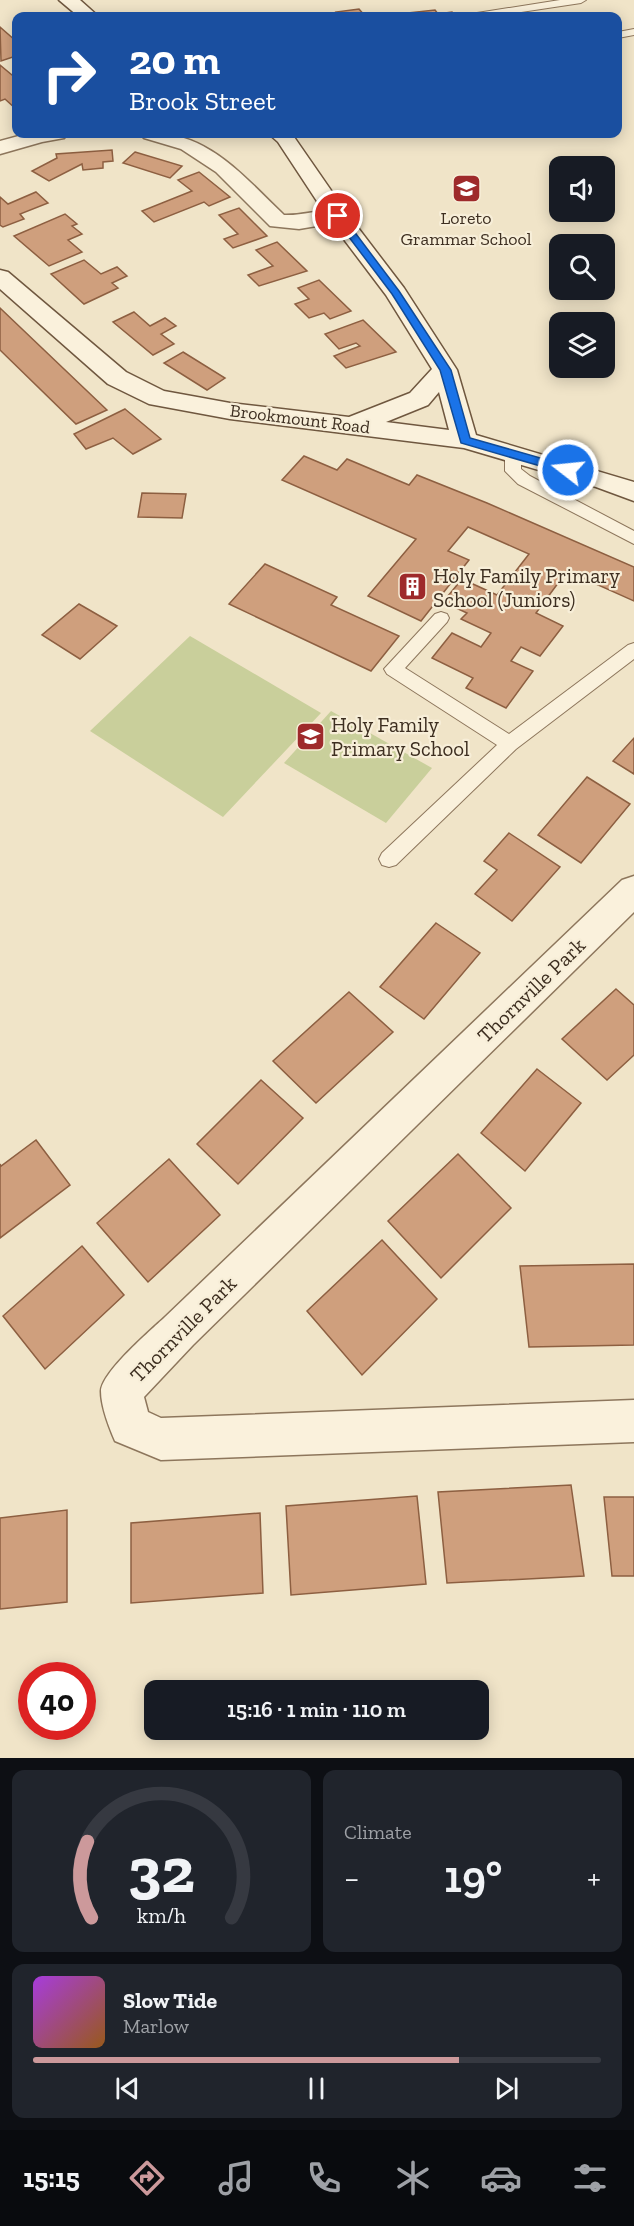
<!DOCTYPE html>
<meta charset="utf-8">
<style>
:root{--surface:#171b24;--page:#20242c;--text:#f1f3f6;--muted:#9ea1a6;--line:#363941;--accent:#cc999b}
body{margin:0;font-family:"Zilla Slab",serif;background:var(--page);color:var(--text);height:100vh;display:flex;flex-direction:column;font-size:22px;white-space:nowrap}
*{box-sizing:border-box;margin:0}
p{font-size:20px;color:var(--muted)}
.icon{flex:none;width:33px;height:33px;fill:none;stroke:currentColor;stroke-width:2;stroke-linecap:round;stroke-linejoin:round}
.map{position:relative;height:1758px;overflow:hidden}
.side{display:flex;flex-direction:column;gap:12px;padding:12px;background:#0d0f14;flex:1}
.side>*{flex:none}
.hud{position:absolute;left:12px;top:12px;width:610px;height:126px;border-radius:12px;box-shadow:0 3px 15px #0003;background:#1a4fa0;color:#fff;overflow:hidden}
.fabs{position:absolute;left:549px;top:156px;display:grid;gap:12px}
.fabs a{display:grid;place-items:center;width:66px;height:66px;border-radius:12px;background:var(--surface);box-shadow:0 3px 15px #0003;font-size:30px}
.speed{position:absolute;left:18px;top:1662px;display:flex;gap:12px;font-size:30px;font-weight:700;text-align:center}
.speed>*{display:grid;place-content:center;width:78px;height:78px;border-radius:50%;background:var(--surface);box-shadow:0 3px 15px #0003;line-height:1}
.speed .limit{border:9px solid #d22;background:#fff;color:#111}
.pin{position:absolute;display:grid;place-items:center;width:51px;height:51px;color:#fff;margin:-26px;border:3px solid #fff;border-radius:50%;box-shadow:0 2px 6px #0007}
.me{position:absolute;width:66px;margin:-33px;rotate:286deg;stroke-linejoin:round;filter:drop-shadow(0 0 4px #0008)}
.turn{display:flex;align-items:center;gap:21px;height:126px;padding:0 18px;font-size:27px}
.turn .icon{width:78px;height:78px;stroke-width:2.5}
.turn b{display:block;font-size:42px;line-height:51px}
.big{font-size:45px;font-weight:600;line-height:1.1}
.side .widget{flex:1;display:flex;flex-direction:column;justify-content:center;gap:9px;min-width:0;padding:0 21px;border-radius:12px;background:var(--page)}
.side .dial{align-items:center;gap:0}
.dial svg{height:156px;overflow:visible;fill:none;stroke:var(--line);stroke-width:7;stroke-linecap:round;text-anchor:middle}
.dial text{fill:var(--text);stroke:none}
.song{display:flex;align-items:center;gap:18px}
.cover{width:72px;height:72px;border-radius:9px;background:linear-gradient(135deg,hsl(280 70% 55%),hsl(30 70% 35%))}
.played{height:6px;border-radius:3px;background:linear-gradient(90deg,var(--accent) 75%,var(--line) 75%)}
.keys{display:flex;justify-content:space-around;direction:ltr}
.heat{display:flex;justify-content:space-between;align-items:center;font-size:33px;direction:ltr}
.side .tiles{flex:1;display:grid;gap:12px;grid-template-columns:1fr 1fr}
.widget:last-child{grid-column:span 2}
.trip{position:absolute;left:144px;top:1680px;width:345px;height:60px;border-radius:12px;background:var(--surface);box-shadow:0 3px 15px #0003;font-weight:600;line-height:60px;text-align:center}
.tabs{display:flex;height:96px;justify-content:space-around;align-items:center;background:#090b0e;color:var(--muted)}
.tabs .icon{width:42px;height:42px}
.tabs .active{color:var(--accent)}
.tabs b{font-size:27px;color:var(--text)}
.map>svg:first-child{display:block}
.green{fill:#c9cf9b}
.building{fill:#cf9f7d;stroke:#8d5f41;stroke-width:1.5}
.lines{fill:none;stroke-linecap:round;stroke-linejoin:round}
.lane-casing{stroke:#8d765c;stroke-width:2}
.street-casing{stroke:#8d765c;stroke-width:3}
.secondary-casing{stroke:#6f573f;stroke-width:3}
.lane{fill:#faf1dc;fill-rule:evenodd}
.street{fill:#faf1dc;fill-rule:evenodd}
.secondary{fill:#faf1dc;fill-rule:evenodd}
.route{fill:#1a73e8;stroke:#114b97;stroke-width:1.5}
.labels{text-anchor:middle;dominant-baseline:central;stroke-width:4.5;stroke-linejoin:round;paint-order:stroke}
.far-poi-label{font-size:18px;fill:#3d2e20;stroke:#f7eed8}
.far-street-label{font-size:18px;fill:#3d2e20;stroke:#f7eed8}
.poi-label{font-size:21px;fill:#3d2e20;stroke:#f7eed8;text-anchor:start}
.street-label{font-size:21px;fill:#3d2e20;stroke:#f7eed8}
</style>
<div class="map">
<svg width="634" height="1758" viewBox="0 0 634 1758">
<rect width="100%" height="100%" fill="#f0e4c8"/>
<g class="green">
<path d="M190 636 321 713 223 817 90 731Z"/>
<path d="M331 711 432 768 386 823 284 763Z"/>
</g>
<g class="building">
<path d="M359 9 365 16H339L336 12Z"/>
<path d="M435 10 438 14 452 12 456 16H380Z"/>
<path d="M0 27 16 41V56L1 61Z"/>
<path d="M0 65 12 75 16 74V109L5 99 0 101Z"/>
<path d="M112 150 113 161 103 162V168L83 170 82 164 49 181 32 171 57 158 56 154Z"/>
<path d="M135 152 182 166 170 178 123 163Z"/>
<path d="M199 172 230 197 209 206 204 202 154 222 142 211 192 191 178 180Z"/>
<path d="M36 192 48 203 20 214 24 219 3 227 0 225V197L8 204Z"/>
<path d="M239 208 267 236 233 248 224 239 238 234 219 215Z"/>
<path d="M65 214 77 224 72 226 82 234 68 240 82 252 49 266 14 236Z"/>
<path d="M277 242 307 271 259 286 248 275 273 266 256 250Z"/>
<path d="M84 260 101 274 117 267 127 276 112 283 118 288 84 304 51 274Z"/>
<path d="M319 280 351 311 330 319 324 313 309 318 295 304 309 299 298 288Z"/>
<path d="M0 308 107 410 76 424 0 350Z"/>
<path d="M134 312 150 326 165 318 176 326 161 334 174 344 153 355 113 322Z"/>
<path d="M363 320 396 352 346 368 334 356 360 346 356 343 339 349 325 334Z"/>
<path d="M183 352 225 378 207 390 164 363Z"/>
<path d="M125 409 161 439 133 454 113 438 86 449 74 434Z"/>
<path d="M304 456 337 470 347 459 409 485 417 475 487 503 634 567V601L567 571 536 613 563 626 540 656 521 647 511 661 533 671 506 708 466 688 473 678 432 658 452 633 481 647 491 633 461 619 467 613 443 602 462 579 497 595 529 554 468 527 448 551 469 560 421 621 368 596 416 539 282 480Z"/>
<path d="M142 493 186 494 182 518 138 517Z"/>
<path d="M265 564 337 597 331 605 399 636 371 671 229 604Z"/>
<path d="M79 604 117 626 80 659 42 635Z"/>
<path d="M634 738V774L613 761Z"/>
<path d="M587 777 630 804 581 863 538 835Z"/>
<path d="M509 833 560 867 512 921 475 894 497 870 484 861Z"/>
<path d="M436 923 480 953 424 1019 380 987Z"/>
<path d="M616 989 634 1005V1055L607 1080 562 1039Z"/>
<path d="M349 992 393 1032 316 1103 273 1061Z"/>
<path d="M537 1069 581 1103 525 1171 481 1133Z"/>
<path d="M261 1080 303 1118 238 1184 197 1144Z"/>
<path d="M36 1140 70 1185 0 1238V1164L1 1166Z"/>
<path d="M458 1154 511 1208 441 1278 388 1221Z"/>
<path d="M169 1159 220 1215 148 1282 97 1223Z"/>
<path d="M382 1240 437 1299 362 1375 307 1311Z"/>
<path d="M82 1246 124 1295 45 1369 3 1316Z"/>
<path d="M634 1264V1345L529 1347 520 1266Z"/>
<path d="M571 1485 584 1576 447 1583 438 1492Z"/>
<path d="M417 1496 426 1584 291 1595 286 1506Z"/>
<path d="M604 1497H634V1576H612Z"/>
<path d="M67 1510V1602L0 1609V1518Z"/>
<path d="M260 1513 263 1593 131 1603V1523Z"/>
</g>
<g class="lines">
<defs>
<g id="lane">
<path d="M560 0H586L581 3 495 16H471L477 13Z"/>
<path d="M634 29V35L618 38V32Z"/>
<path d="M513 449 521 454V469L530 476 634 531V544L518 484 505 471V454Z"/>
<path d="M441 612 447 614 449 618 447 622 405 668 509 734 628 645 634 643V659L516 749 396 865 389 867 382 865 379 859 382 853 497 745 387 674 384 669 435 614Z"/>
</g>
<g id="street">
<path d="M26 134H67L64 138 42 142 0 154V141Z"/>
<path d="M141 134C204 127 242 175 284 215 304 216 327 207 346 211L349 216 346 221 299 229 270 226 216 172 181 149 144 138Z"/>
<path d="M634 876V912L193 1345 144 1397 148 1412 161 1418 634 1400V1442L161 1460 115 1441C109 1427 101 1407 101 1391 102 1372 150 1331 165 1317L622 880Z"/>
</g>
<g id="secondary">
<path d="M59 0H80L98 16H78Z"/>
<path d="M269 134H292L346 212 404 288 457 370 476 435 634 482V501L596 487 464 448 230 419 149 404 108 384 0 289V270L8 272 126 372 164 391 230 403 349 417 410 393 432 369 386 295 330 221 278 142ZM439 392 449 430 386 422 428 405Z"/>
</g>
</defs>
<use href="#lane" class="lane-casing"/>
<use href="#street" class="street-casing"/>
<use href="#secondary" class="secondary-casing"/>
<use href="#lane" class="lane"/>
<use href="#street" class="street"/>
<use href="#secondary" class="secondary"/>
</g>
<path class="route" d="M338 213 341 214 399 291 451 370 470 438 572 467V473L568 474 461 443 440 370 392 294 333 216Z"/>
<defs>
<symbol id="school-square" viewBox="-11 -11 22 22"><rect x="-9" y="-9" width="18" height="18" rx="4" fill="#9e2a2b" stroke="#f7eed8"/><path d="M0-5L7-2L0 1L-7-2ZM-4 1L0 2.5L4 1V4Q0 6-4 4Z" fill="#fff"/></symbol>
<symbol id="building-square" viewBox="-11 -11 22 22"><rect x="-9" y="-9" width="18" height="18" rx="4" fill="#9e2a2b" stroke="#f7eed8"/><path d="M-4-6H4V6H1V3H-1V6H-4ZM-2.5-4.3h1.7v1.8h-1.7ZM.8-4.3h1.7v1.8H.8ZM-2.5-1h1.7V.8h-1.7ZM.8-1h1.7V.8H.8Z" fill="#fff"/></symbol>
</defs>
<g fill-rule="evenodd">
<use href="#school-square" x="450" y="172" width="33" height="33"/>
<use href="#building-square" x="396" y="570" width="33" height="33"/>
<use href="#school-square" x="294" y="720" width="33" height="33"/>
</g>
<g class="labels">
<g class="far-poi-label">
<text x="466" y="218">Loreto<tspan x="466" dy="21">Grammar School</tspan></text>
</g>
<g class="far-street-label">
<text transform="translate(300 419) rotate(7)">Brookmount Road</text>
</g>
<g class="poi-label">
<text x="433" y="575">Holy Family Primary<tspan x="433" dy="24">School (Juniors)</tspan></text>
<text x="331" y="724">Holy Family<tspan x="331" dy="24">Primary School</tspan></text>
</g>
<g class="street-label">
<text transform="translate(531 990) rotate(-44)">Thornville Park</text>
<text transform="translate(183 1329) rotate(-45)">Thornville Park</text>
</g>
</g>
</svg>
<div class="fabs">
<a><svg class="icon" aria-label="sound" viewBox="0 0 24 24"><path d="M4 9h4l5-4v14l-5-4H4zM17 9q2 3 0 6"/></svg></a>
<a><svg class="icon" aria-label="search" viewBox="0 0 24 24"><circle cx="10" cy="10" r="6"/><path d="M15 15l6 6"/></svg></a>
<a><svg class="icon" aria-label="layers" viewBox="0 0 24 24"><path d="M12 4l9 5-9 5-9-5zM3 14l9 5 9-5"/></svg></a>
</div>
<div class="speed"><div class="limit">40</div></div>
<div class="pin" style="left:338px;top:216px;background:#d93025"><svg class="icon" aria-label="arrive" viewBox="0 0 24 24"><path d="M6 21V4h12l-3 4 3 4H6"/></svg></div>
<svg class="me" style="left:568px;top:470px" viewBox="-20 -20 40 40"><circle r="17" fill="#1a73e8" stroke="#fff" stroke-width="3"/><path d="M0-11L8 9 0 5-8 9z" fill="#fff"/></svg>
<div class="trip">15:16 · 1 min · 110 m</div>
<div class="hud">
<div class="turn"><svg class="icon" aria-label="right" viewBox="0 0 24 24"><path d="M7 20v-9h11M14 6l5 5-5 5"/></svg><div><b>20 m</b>Brook Street</div></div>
</div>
</div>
<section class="side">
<div class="tiles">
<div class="widget dial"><svg viewBox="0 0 100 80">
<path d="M14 69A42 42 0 1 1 86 69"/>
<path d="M14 69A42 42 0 0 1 12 30" stroke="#cc999b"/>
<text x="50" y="56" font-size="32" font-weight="700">32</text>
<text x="50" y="72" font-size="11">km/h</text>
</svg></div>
<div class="widget"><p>Climate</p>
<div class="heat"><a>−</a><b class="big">19°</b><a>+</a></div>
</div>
<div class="widget">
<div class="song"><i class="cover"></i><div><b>Slow Tide</b><p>Marlow</p></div></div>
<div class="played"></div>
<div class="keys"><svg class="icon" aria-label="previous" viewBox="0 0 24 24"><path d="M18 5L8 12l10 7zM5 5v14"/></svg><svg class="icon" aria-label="pause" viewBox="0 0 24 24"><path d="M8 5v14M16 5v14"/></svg><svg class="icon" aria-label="next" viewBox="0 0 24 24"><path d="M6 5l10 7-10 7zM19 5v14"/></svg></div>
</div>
</div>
</section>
<nav class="tabs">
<b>15:15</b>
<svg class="icon active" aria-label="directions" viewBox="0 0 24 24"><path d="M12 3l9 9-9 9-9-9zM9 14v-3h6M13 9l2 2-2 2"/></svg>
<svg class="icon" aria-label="music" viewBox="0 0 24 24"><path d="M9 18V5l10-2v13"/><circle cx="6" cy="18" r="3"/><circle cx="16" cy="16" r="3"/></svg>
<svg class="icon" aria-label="phone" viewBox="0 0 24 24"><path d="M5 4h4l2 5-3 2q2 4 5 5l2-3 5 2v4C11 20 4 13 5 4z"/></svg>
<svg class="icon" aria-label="climate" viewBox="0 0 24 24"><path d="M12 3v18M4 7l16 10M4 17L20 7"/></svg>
<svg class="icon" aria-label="car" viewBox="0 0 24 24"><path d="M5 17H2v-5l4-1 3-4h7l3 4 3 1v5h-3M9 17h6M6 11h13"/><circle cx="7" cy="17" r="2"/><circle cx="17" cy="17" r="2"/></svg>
<svg class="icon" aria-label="filters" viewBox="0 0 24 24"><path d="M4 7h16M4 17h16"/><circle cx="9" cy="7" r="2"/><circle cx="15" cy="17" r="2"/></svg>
</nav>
